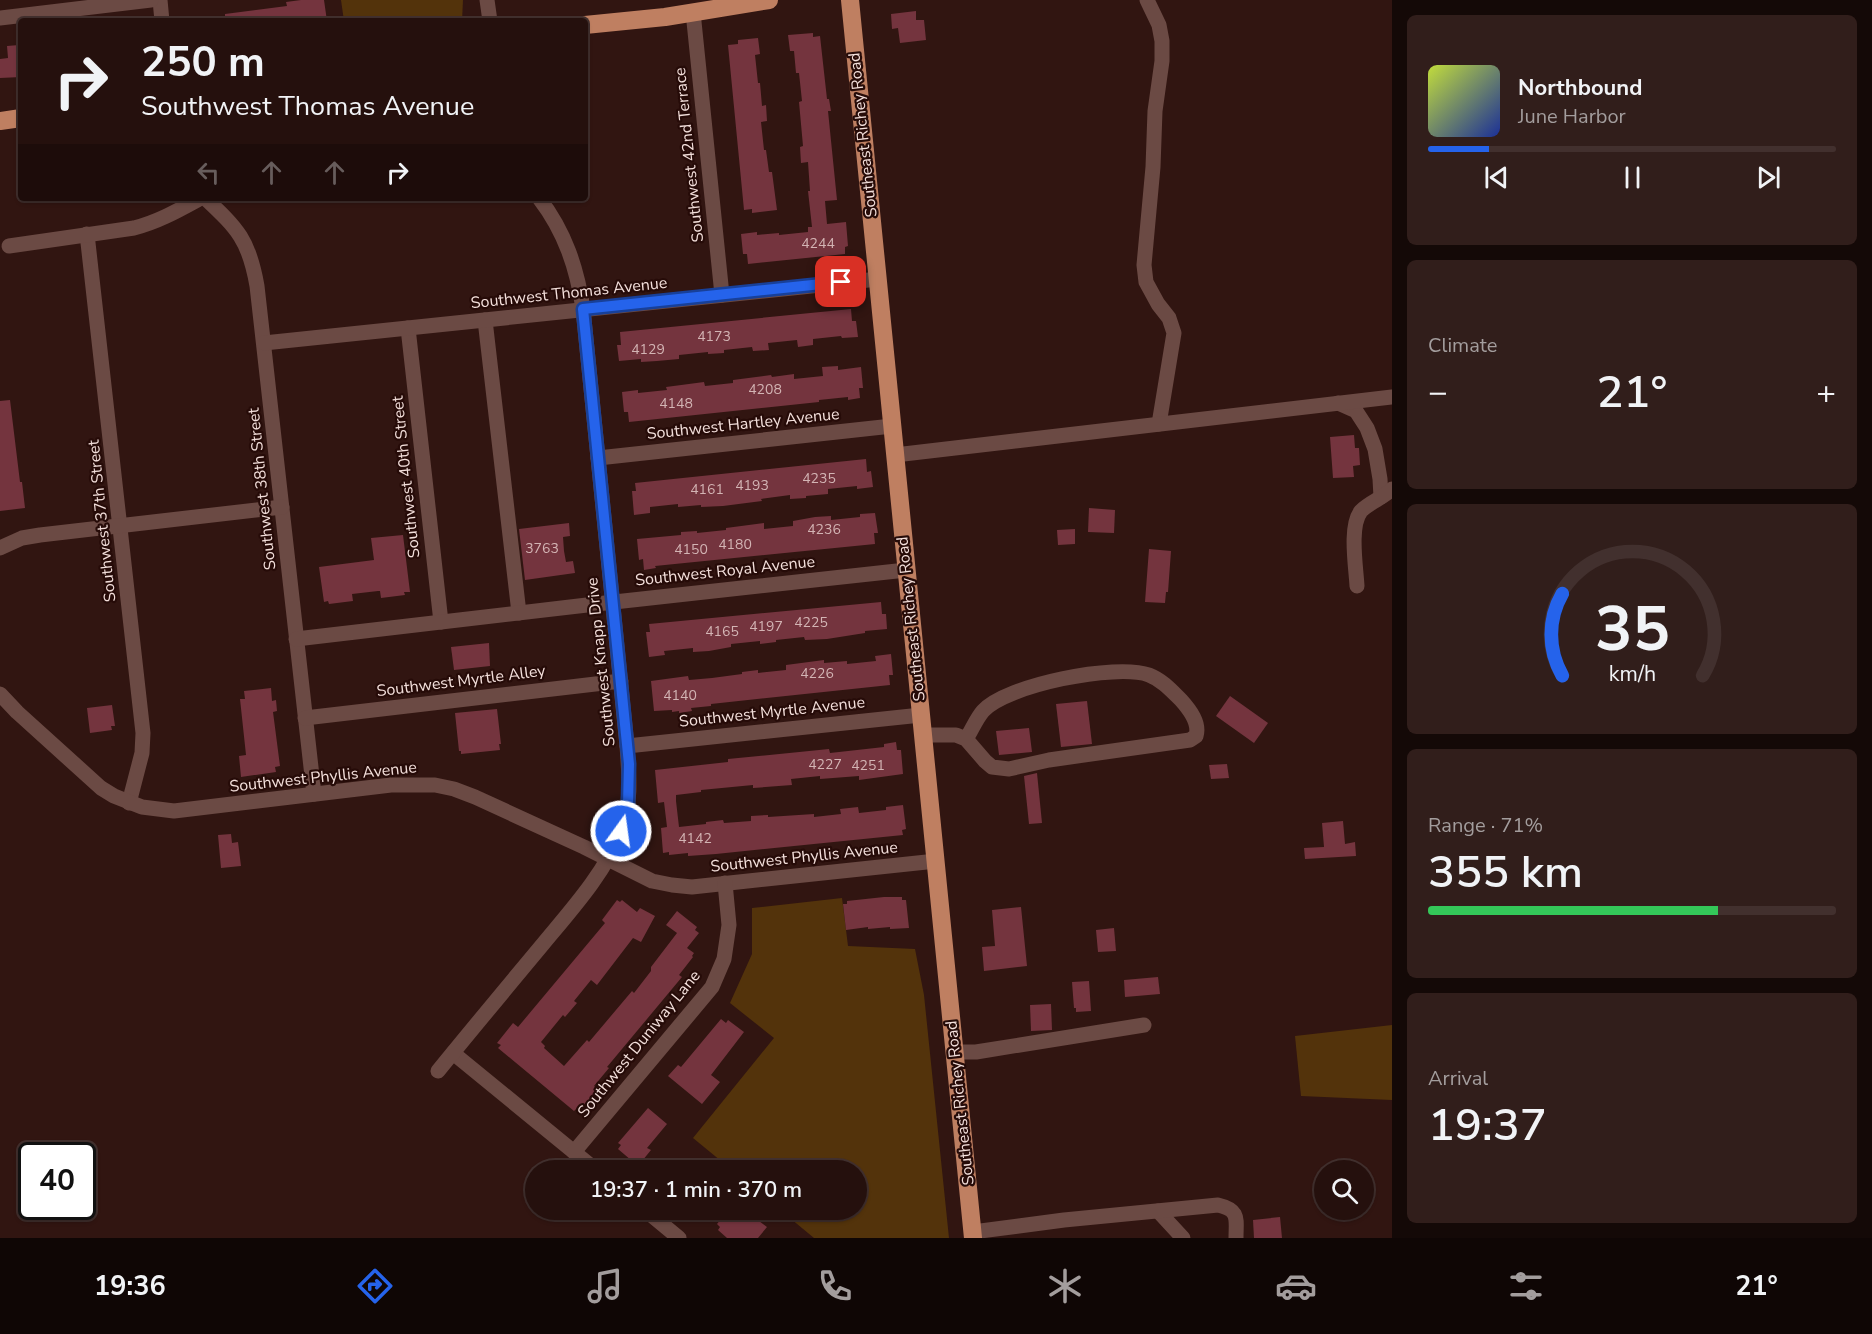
<!DOCTYPE html>
<meta charset="utf-8">
<style>
:root{--surface:#25100d;--page:#311e1b;--text:#f1f3f6;--muted:#a39d9d;--line:#42302e;--accent:#2563eb}
body{margin:0;font-family:"Nunito Sans",sans-serif;background:var(--page);color:var(--text);height:100vh;display:flex;flex-direction:column;font-size:22px;white-space:nowrap}
*{box-sizing:border-box;margin:0}
p{font-size:20px;color:var(--muted)}
.icon{flex:none;width:33px;height:33px;fill:none;stroke:currentColor;stroke-width:2;stroke-linecap:round;stroke-linejoin:round}
.map{position:relative;flex:1;overflow:hidden}
.details{display:flex;flex-direction:column;gap:15px;padding:15px;background:#140907;width:480px}
.details>*{flex:none}
.top-card{position:absolute;left:18px;top:18px;width:570px;height:183px;border-radius:6px;box-shadow:0 2px 4px #0004,0 0 0 2px var(--line);background:#25100d;color:var(--text);overflow:hidden}
.buttons{position:absolute;left:1314px;top:1160px;display:grid;gap:12px}
.buttons a{display:grid;place-items:center;width:60px;height:60px;border-radius:50%;background:var(--surface);box-shadow:0 2px 4px #0004,0 0 0 2px var(--line);font-size:30px}
.speed{position:absolute;left:18px;top:1142px;display:flex;gap:12px;font-size:30px;font-weight:700;text-align:center}
.speed>*{display:grid;place-content:center;width:78px;height:78px;border-radius:50%;background:var(--surface);box-shadow:0 2px 4px #0004,0 0 0 2px var(--line);line-height:1}
.speed .limit{border:3px solid #111;border-radius:9px;background:#fff;color:#111}
.pin{position:absolute;display:grid;place-items:center;width:51px;height:51px;color:#fff;margin:-26px;border-radius:12px;box-shadow:0 3px 9px #0006}
.me{position:absolute;width:66px;margin:-33px;rotate:14deg;stroke-linejoin:round;filter:drop-shadow(0 0 4px #0008)}
.turn{display:flex;align-items:center;gap:21px;height:126px;padding:0 24px;font-size:27px}
.turn .icon{width:78px;height:78px;stroke-width:2.5}
.turn b{display:block;font-size:42px;line-height:51px}
.lanes{display:flex;align-items:center;height:57px;padding:0 24px;background:#0003;justify-content:center;gap:30px;direction:ltr}
.lanes .off{opacity:.35}
.big{font-size:45px;font-weight:600;line-height:1.1}
.details .widget{flex:1;display:flex;flex-direction:column;justify-content:center;gap:9px;min-width:0;padding:0 21px;border-radius:9px;background:var(--page)}
.details .dial{align-items:center;gap:0}
.dial svg{height:156px;overflow:visible;fill:none;stroke:var(--line);stroke-width:7;stroke-linecap:round;text-anchor:middle}
.dial text{fill:var(--text);stroke:none}
.song{display:flex;align-items:center;gap:18px}
.cover{width:72px;height:72px;border-radius:9px;background:linear-gradient(135deg,hsl(70 70% 55%),hsl(230 70% 35%))}
.played{height:6px;border-radius:3px;background:linear-gradient(90deg,var(--accent) 15%,var(--line) 15%)}
.keys{display:flex;justify-content:space-around;direction:ltr}
.heat{display:flex;justify-content:space-between;align-items:center;font-size:33px;direction:ltr}
.charge{height:9px;border-radius:4px;background:linear-gradient(90deg,#34c759 71%,var(--line) 0)}
.trip{position:absolute;left:525px;top:1160px;width:342px;height:60px;border-radius:30px;background:var(--surface);box-shadow:0 2px 4px #0004,0 0 0 2px var(--line);font-weight:600;line-height:60px;text-align:center}
.dock{display:flex;height:96px;justify-content:space-around;align-items:center;background:#0f0605;color:var(--muted)}
.dock .icon{width:42px;height:42px}
.dock .on{color:var(--accent)}
.dock b{font-size:27px;color:var(--text)}
main{display:flex;flex:1;min-height:0}
.map>svg:first-child{display:block}
.green{fill:#53330b}
.building{fill:#74343e}
.lines{fill:none;stroke-linecap:round;stroke-linejoin:round}
.minor{stroke:#6b4a44;stroke-width:15}
.major{stroke:#bf7f61;stroke-width:18}
.route-casing{stroke:#184099;stroke-width:15}
.route{stroke:#2563eb;stroke-width:10}
.labels{text-anchor:middle;dominant-baseline:central;stroke-width:4.5;stroke-linejoin:round;paint-order:stroke}
.number-label{font-size:14px;fill:#d3b4b4}
.street-label{font-size:16px;fill:#f3dfdb;stroke:#260b08}
</style>
<main>
<div class="map">
<svg width="1392" height="1238" viewBox="0 0 1392 1238">
<rect width="100%" height="100%" fill="#311511"/>
<g class="green">
<path d="M341 0H463L462 21H344Z"/>
<path d="M842 898 848 946 915 949 924 995 949 1238H814L779 1209H856V1170H732L693 1138 774 1038 730 1003 752 954V908Z"/>
<path d="M1392 1025V1100L1301 1096 1295 1036Z"/>
</g>
<g class="building">
<path d="M301 0H324L327 21H225V14L287 6 286 2Z"/>
<path d="M916 11V20H924L926 40 900 43 898 28 892 29 891 14Z"/>
<path d="M813 33V37L820 36 827 99H829L831 111H828L837 200 825 201 827 224 846 222 848 246 845 247V254L748 264 747 254H743L741 234 757 232V235L779 233V235L808 232V227H812L808 191H810L808 162 801 163 800 147 803 146 799 102 802 101 799 73H796L794 51H790L788 35Z"/>
<path d="M758 38 760 54 755 55 758 83H760L762 106 766 105 767 121 761 122 764 150H766L769 172H772L777 210 752 213V209L744 210 728 45 738 44V40Z"/>
<path d="M19 45 21 55V77L0 78V59L8 58 7 46Z"/>
<path d="M851 309 852 321H856L858 337 842 338 841 336 813 339V345L798 347 797 340 768 343 769 350 753 351 752 347 724 350V353L708 354V352L679 355V359L657 361 641 362V359L619 361 617 345H621L620 332Z"/>
<path d="M838 366V370L861 367 863 388H859L860 398 848 400V397L819 400V402L629 422 628 412H624L622 392 638 390V393L667 390 666 387 704 382 705 386 733 383V380L771 375 772 377 794 374V379L823 376 822 367Z"/>
<path d="M10 400 20 482H22L25 508 0 511V401Z"/>
<path d="M1354 435 1355 448H1359L1360 465 1353 466 1354 477 1333 478 1330 437Z"/>
<path d="M866 459 867 472 871 471 873 487 857 489V486L828 489V494L806 496V498L790 499V495L761 499 762 501 723 506 701 507V505L678 507V504L650 507V513L634 515 632 491H636L635 483Z"/>
<path d="M1089 508 1115 510 1114 533 1088 532Z"/>
<path d="M875 513 878 533H874L875 544 655 566 656 568 644 570 643 559 639 560 637 539 681 535V532L697 531V533L726 530V528L764 523V529L793 526V521L815 517 831 516V520L860 517V514Z"/>
<path d="M569 523 570 536 563 537 564 551 566 562 573 561 575 573 525 580 519 529Z"/>
<path d="M1075 529V544L1058 545 1057 530Z"/>
<path d="M403 535 410 592H404L405 595 381 598 380 591H378L352 594 353 601 329 604 328 601 324 602 319 567 374 560 371 538Z"/>
<path d="M1149 549 1171 551 1168 592H1166L1165 603 1145 602Z"/>
<path d="M881 602 882 614H886L887 629 865 631V633L827 639 805 640 804 637 776 640V642L760 644V641L731 644V647L709 651 693 652V648L664 651 665 655 649 657 646 632H650L649 624Z"/>
<path d="M489 643 490 666 454 670 451 647Z"/>
<path d="M891 654 893 675H889L890 685 711 704V706L691 708 692 711 679 713V711L672 712V710L654 711 651 681 688 676 689 680 712 678 742 674V672L758 670V673L786 670V665L824 660V663L847 661V664L876 661 875 656Z"/>
<path d="M271 688 272 701 276 700 277 711 273 712 280 766 275 767 276 772 241 777 239 756 246 755 240 699H245L244 691Z"/>
<path d="M1230 696 1268 723 1254 743 1216 716Z"/>
<path d="M1087 701 1092 744 1061 747 1056 704Z"/>
<path d="M112 705 115 726H111L112 730 90 733 87 708Z"/>
<path d="M497 709 501 744H499L500 750 461 754V751H459L455 713Z"/>
<path d="M1029 728 1032 752 999 755 996 731Z"/>
<path d="M896 742 897 750H901L903 774 859 780V776L820 779V776L791 779 792 785 753 788V785L701 790V792L676 795V801L679 827 706 824V822L723 820 724 823 751 821V816L768 815V817L814 814V817L841 814 840 809 858 807 859 813 886 810V807L903 805 906 829 902 830 903 835 716 854 688 856V853L669 855V852L663 853 661 828 667 827 664 802 658 803 655 770 728 762V759L829 749 830 753 884 747V744Z"/>
<path d="M1227 764 1229 778 1211 779 1209 765Z"/>
<path d="M1037 773 1042 823 1029 824 1024 776Z"/>
<path d="M1343 821 1345 844 1355 842 1356 856 1305 859 1304 848 1324 847 1322 823Z"/>
<path d="M231 834 232 843 238 842 241 866 221 868 218 835Z"/>
<path d="M884 897H902V900H906L909 928 890 929V927L868 929V927L846 930 843 904H847V901Z"/>
<path d="M617 900 620 902 622 900 637 912 640 908 655 916 641 942 633 938 597 985 591 980 574 1001 577 1003 565 1017 563 1015 541 1042 545 1046 544 1048 564 1066 587 1040 589 1042 632 991 634 993 651 971V967L677 933 666 925 677 911 697 927 695 930 699 933 687 948 694 953 692 956 693 957 679 975 682 977 607 1067 609 1068 594 1086 598 1089 580 1111 577 1108 574 1111 498 1048 501 1045 497 1043 513 1023 518 1027 605 923 602 920Z"/>
<path d="M1021 907 1027 966 984 971 982 947 995 946 992 910Z"/>
<path d="M1114 928 1116 951 1098 952 1096 930Z"/>
<path d="M1158 977 1160 994 1125 997 1124 980Z"/>
<path d="M1089 981 1091 1011 1076 1012V1008H1074L1072 982Z"/>
<path d="M1051 1004 1052 1030 1031 1031 1030 1005Z"/>
<path d="M721 1019 726 1023 728 1020 744 1032 711 1075 720 1082 702 1104 668 1076 678 1065 681 1067Z"/>
<path d="M648 1108 667 1124 647 1148 651 1150 638 1166 618 1149 621 1145 618 1143Z"/>
<path d="M729 1209H743L767 1227 758 1238H727L718 1230 720 1227 717 1224Z"/>
<path d="M1280 1217 1282 1238H1254L1253 1220Z"/>
</g>
<g class="lines">
<g class="minor">
<path d="M160 0 162 21"/>
<path d="M487 0 490 21"/>
<path d="M1147 0 1159 25 1162 41V61L1155 111 1153 167 1144 265 1146 282 1158 304 1169 318 1174 333 1159 424"/>
<path d="M693 12 722 295"/>
<path d="M0 18 151 0"/>
<path d="M205 198C238 229 249 240 257 286L314 794"/>
<path d="M87 234 143 733 142 753 129 803"/>
<path d="M9 246 134 228C158 222 179 210 201 198"/>
<path d="M485 320 519 613"/>
<path d="M408 328 441 622"/>
<path d="M264 343 878 279"/>
<path d="M1338 403 1356 411 1367 428 1375 449 1380 479 1381 497"/>
<path d="M895 455 1392 397"/>
<path d="M598 458 892 426"/>
<path d="M0 548 22 538 40 535 282 507"/>
<path d="M1357 586C1356 567 1349 526 1361 511 1370 502 1383 498 1392 489"/>
<path d="M296 639 587 605 906 570"/>
<path d="M0 694 17 712 101 788 114 796 142 807 174 811 391 785H435L454 789 475 797 584 847 652 881 672 885 692 887 936 861"/>
<path d="M305 718 621 681"/>
<path d="M923 735H956L966 739 985 761 992 767 1009 769 1049 760 1190 740 1196 736C1200 723 1190 710 1181 700 1171 690 1162 680 1149 675 1116 663 1006 685 983 711 976 719 972 730 966 739"/>
<path d="M627 746 921 715"/>
<path d="M955 1052H976L1144 1025"/>
<path d="M453 1053 596 1170"/>
<path d="M438 1071C473 1028 508 986 543 944 572 909 604 874 621 832 632 804 629 774 627 746L583 309C577 268 565 232 539 198"/>
<path d="M574 1152 712 987 724 959 729 925 725 883"/>
<path d="M644 1209 679 1238"/>
<path d="M1158 1211 1183 1238"/>
<path d="M973 1232 1064 1220 1218 1205C1240 1210 1236 1219 1236 1238"/>
</g>
<g class="major">
<path d="M850 0 973 1238"/>
<path d="M585 25 665 17 769 0"/>
<path d="M0 121 21 118"/>
</g>
</g>
<g class="lines">
<defs>
<path id="route" d="M621 831 628 804 629 764 583 309 841 282"/>
</defs>
<use href="#route" class="route-casing"/>
<use href="#route" class="route"/>
</g>
<g class="labels">
<g class="number-label">
<text x="818" y="243">4244</text>
<text x="714" y="336">4173</text>
<text x="648" y="349">4129</text>
<text x="765" y="389">4208</text>
<text x="676" y="403">4148</text>
<text x="819" y="478">4235</text>
<text x="752" y="485">4193</text>
<text x="707" y="489">4161</text>
<text x="824" y="529">4236</text>
<text x="735" y="544">4180</text>
<text x="542" y="548">3763</text>
<text x="691" y="549">4150</text>
<text x="811" y="622">4225</text>
<text x="766" y="626">4197</text>
<text x="722" y="631">4165</text>
<text x="817" y="673">4226</text>
<text x="680" y="695">4140</text>
<text x="825" y="764">4227</text>
<text x="868" y="765">4251</text>
<text x="695" y="838">4142</text>
</g>
<g class="street-label">
<text transform="translate(863 135) rotate(-96)">Southeast Richey Road</text>
<text transform="translate(689 155) rotate(-96)">Southwest 42nd Terrace</text>
<text transform="translate(569 293) rotate(-6)">Southwest Thomas Avenue</text>
<text transform="translate(743 424) rotate(-6)">Southwest Hartley Avenue</text>
<text transform="translate(406 477) rotate(-96)">Southwest 40th Street</text>
<text transform="translate(262 489) rotate(-96)">Southwest 38th Street</text>
<text transform="translate(102 521) rotate(-96)">Southwest 37th Street</text>
<text transform="translate(725 571) rotate(-6)">Southwest Royal Avenue</text>
<text transform="translate(911 619) rotate(-96)">Southeast Richey Road</text>
<text transform="translate(601 662) rotate(-96)">Southwest Knapp Drive</text>
<text transform="translate(461 681) rotate(-7)">Southwest Myrtle Alley</text>
<text transform="translate(772 712) rotate(-6)">Southwest Myrtle Avenue</text>
<text transform="translate(323 777) rotate(-6)">Southwest Phyllis Avenue</text>
<text transform="translate(804 857) rotate(-6)">Southwest Phyllis Avenue</text>
<text transform="translate(639 1044) rotate(-51)">Southwest Duniway Lane</text>
<text transform="translate(960 1103) rotate(-96)">Southeast Richey Road</text>
</g>
</g>
</svg>
<div class="buttons">
<a><svg class="icon" aria-label="search" viewBox="0 0 24 24"><circle cx="10" cy="10" r="6"/><path d="M15 15l6 6"/></svg></a>
</div>
<div class="speed"><div class="limit">40</div></div>
<div class="pin" style="left:841px;top:282px;background:#d93025"><svg class="icon" aria-label="arrive" viewBox="0 0 24 24"><path d="M6 21V4h12l-3 4 3 4H6"/></svg></div>
<svg class="me" style="left:621px;top:831px" viewBox="-20 -20 40 40"><circle r="17" fill="#2563eb" stroke="#fff" stroke-width="3"/><path d="M0-11L8 9 0 5-8 9z" fill="#fff"/></svg>
<div class="trip">19:37 · 1 min · 370 m</div>
<div class="top-card">
<div class="turn"><svg class="icon" aria-label="right" viewBox="0 0 24 24"><path d="M7 20v-9h11M14 6l5 5-5 5"/></svg><div><b>250 m</b>Southwest Thomas Avenue</div></div>
<div class="lanes"><svg class="icon off" aria-label="left" viewBox="0 0 24 24"><path d="M17 20v-9H6M10 6l-5 5 5 5"/></svg><svg class="icon off" aria-label="ahead" viewBox="0 0 24 24"><path d="M12 20V5M6 11l6-6 6 6"/></svg><svg class="icon off" aria-label="ahead" viewBox="0 0 24 24"><path d="M12 20V5M6 11l6-6 6 6"/></svg><svg class="icon" aria-label="right" viewBox="0 0 24 24"><path d="M7 20v-9h11M14 6l5 5-5 5"/></svg></div>
</div>
</div>
<section class="details">
<div class="widget">
<div class="song"><i class="cover"></i><div><b>Northbound</b><p>June Harbor</p></div></div>
<div class="played"></div>
<div class="keys"><svg class="icon" aria-label="previous" viewBox="0 0 24 24"><path d="M18 5L8 12l10 7zM5 5v14"/></svg><svg class="icon" aria-label="pause" viewBox="0 0 24 24"><path d="M8 5v14M16 5v14"/></svg><svg class="icon" aria-label="next" viewBox="0 0 24 24"><path d="M6 5l10 7-10 7zM19 5v14"/></svg></div>
</div>
<div class="widget"><p>Climate</p>
<div class="heat"><a>−</a><b class="big">21°</b><a>+</a></div>
</div>
<div class="widget dial"><svg viewBox="0 0 100 80">
<path d="M14 69A42 42 0 1 1 86 69"/>
<path d="M14 69A42 42 0 0 1 14 27" stroke="#2563eb"/>
<text x="50" y="56" font-size="32" font-weight="700">35</text>
<text x="50" y="72" font-size="11">km/h</text>
</svg></div>
<div class="widget"><p>Range · 71%</p><b class="big">355 km</b><div class="charge"></div></div>
<div class="widget"><p>Arrival</p><b class="big">19:37</b></div>
</section>
</main>
<nav class="dock">
<b>19:36</b>
<svg class="icon on" aria-label="directions" viewBox="0 0 24 24"><path d="M12 3l9 9-9 9-9-9zM9 14v-3h6M13 9l2 2-2 2"/></svg>
<svg class="icon" aria-label="music" viewBox="0 0 24 24"><path d="M9 18V5l10-2v13"/><circle cx="6" cy="18" r="3"/><circle cx="16" cy="16" r="3"/></svg>
<svg class="icon" aria-label="phone" viewBox="0 0 24 24"><path d="M5 4h4l2 5-3 2q2 4 5 5l2-3 5 2v4C11 20 4 13 5 4z"/></svg>
<svg class="icon" aria-label="climate" viewBox="0 0 24 24"><path d="M12 3v18M4 7l16 10M4 17L20 7"/></svg>
<svg class="icon" aria-label="car" viewBox="0 0 24 24"><path d="M5 17H2v-5l4-1 3-4h7l3 4 3 1v5h-3M9 17h6M6 11h13"/><circle cx="7" cy="17" r="2"/><circle cx="17" cy="17" r="2"/></svg>
<svg class="icon" aria-label="filters" viewBox="0 0 24 24"><path d="M4 7h16M4 17h16"/><circle cx="9" cy="7" r="2"/><circle cx="15" cy="17" r="2"/></svg>
<b>21°</b>
</nav>
